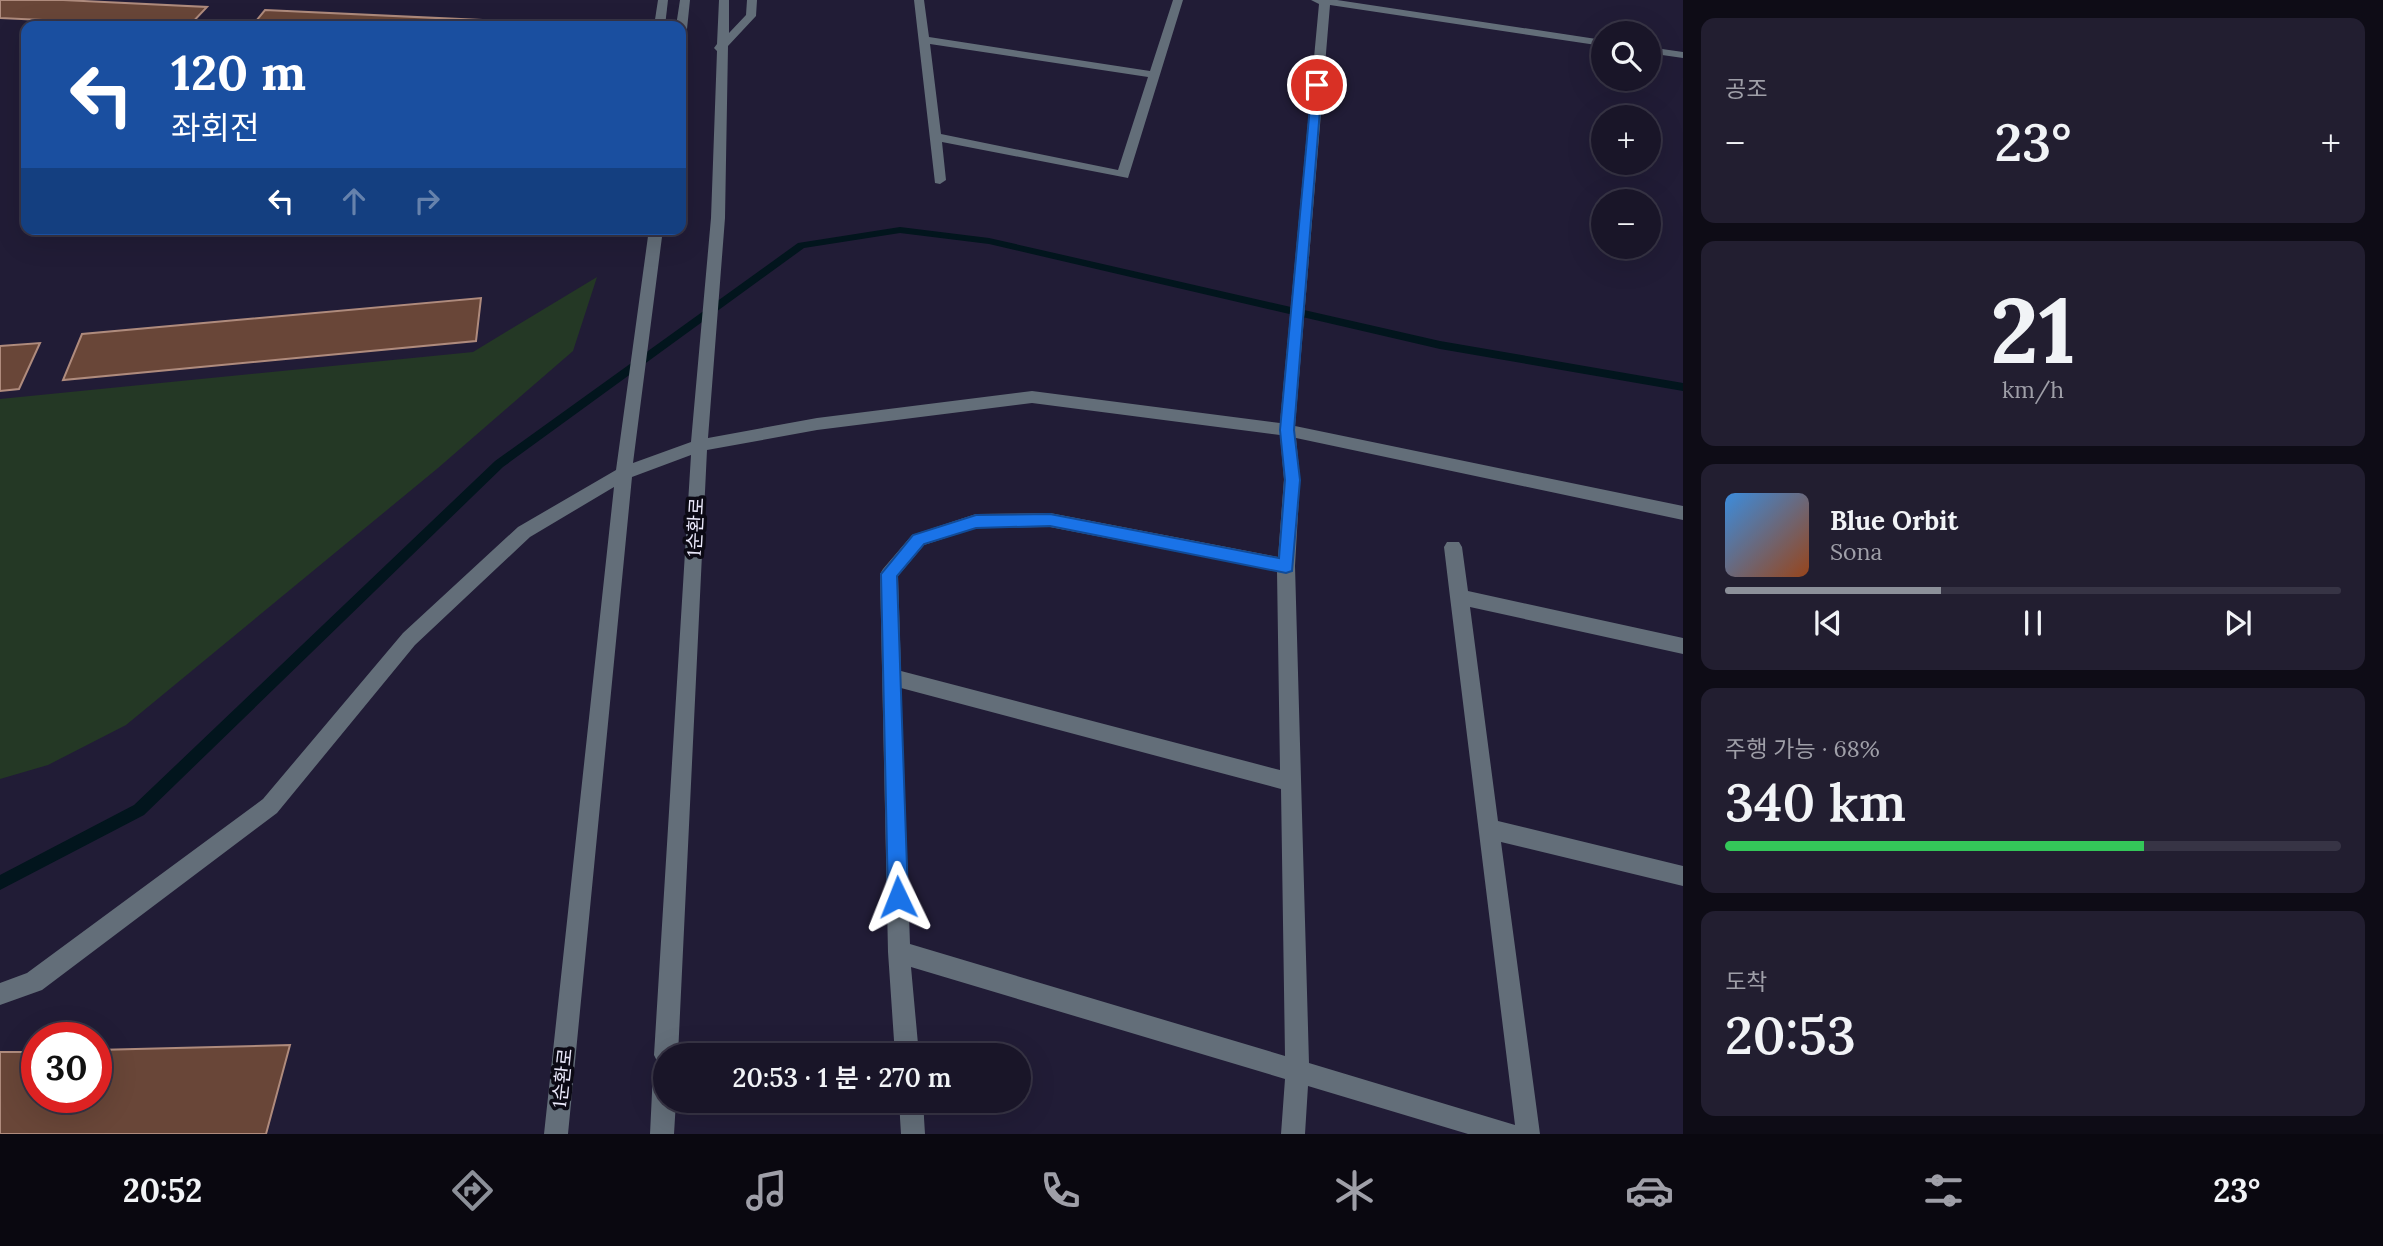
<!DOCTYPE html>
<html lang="ko">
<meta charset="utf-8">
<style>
:root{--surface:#191528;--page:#221e30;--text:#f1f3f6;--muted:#9f9fa8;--line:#373445;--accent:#8c9099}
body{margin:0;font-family:Lora,"Noto Sans KR",serif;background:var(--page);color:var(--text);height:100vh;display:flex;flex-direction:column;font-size:26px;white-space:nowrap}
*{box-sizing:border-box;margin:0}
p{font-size:23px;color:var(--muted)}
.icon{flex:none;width:38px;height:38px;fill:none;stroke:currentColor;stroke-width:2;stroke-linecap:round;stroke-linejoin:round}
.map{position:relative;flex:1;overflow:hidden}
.details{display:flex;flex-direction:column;gap:18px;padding:18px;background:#0e0c16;width:700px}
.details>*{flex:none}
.banner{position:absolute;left:21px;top:21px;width:665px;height:214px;border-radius:14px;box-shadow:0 7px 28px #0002,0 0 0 2px var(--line);background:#1a4fa0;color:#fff;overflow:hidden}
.fabs{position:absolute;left:1591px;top:21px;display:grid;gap:14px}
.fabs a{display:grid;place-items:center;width:70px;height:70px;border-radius:50%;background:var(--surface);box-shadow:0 7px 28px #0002,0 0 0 2px var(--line);font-size:35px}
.speed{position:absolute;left:21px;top:1022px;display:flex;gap:14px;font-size:35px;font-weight:700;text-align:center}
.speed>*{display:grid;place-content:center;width:91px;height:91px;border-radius:50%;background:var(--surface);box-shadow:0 7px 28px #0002,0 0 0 2px var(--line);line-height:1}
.speed .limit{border:10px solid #d22;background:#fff;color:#111}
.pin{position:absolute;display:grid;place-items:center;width:60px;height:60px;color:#fff;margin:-30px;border:4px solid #fff;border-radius:50%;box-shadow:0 2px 7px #0007}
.me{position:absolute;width:77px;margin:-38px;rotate:358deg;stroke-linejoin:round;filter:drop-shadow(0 0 5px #0008)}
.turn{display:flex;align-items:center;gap:24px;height:147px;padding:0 35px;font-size:32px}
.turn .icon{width:91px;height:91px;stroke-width:2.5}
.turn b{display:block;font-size:49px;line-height:60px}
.lanes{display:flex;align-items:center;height:66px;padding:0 35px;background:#0003;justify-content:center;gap:35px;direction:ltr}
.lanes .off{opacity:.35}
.big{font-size:52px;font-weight:600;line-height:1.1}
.details .widget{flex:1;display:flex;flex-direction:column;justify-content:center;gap:10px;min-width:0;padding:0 24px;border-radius:14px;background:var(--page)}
.details .dial{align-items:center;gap:0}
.dial b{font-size:91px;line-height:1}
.song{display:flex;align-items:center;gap:21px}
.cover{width:84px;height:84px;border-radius:10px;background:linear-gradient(135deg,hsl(210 70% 55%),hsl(20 70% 35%))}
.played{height:7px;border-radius:4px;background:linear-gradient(90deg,var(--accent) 35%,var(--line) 35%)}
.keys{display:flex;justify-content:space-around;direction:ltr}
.heat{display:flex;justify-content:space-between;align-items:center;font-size:38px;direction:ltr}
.charge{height:10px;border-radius:5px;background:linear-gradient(90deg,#34c759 68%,var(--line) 0)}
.trip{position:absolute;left:653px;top:1043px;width:378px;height:70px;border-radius:35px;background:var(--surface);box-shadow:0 7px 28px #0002,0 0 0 2px var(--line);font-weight:600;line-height:70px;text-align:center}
.tab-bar{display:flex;height:112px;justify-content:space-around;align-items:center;background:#0a0810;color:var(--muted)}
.tab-bar .icon{width:49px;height:49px}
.tab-bar .selected{color:var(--accent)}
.tab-bar b{font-size:32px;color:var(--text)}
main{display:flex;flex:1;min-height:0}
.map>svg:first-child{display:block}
.green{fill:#243825}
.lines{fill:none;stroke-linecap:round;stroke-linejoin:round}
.stream{fill:#02151d;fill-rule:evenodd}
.building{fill:#694638;stroke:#af8b7d;stroke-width:2}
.minor{fill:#636e79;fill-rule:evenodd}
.route{fill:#1a73e8;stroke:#114b97;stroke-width:2}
.labels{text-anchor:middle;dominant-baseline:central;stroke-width:7;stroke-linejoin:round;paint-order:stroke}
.street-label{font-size:19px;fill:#ebe9fb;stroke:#0b0914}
</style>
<main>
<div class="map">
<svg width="1683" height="1134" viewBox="0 0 1683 1134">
<rect width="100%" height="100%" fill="#211c36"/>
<path class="green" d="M597 277 573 351 438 468 126 725 48 765 0 779V399L473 352Z"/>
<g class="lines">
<path class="stream" d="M900 227 989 238 1440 341 1683 383V391L1440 349 989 244 900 233 804 248 503 467 144 815 0 890V875L134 805 495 461 798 243Z"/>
</g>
<g class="building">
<path d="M0 0H63L207 7 189 26H171L0 18Z"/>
<path d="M265 10 545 23 543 26H252Z"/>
<path d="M481 298 476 341 63 380 82 334Z"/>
<path d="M40 343 19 389 0 391V346Z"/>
<path d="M290 1045 266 1134H0V1052H37V1097H96V1050Z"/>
</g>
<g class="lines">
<g class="minor">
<path d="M658 0H668L665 26H654Z"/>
<path d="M680 0H690L687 29 681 32V26H676Z"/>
<path d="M719 0H729V33L746 15 747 0H757L756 16 728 46 725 218 708 438 817 418 1032 391 1280 423 1319 4 1311 0H1337L1603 40V46L1330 5 1295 426 1683 506V520L1296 438 1300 479 1295 566 1309 1063 1515 1125 1450 597 1444 547 1447 542H1459L1462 547 1468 591 1683 638V654L1470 607 1498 821 1683 866V886L1501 842 1540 1134H1468L1308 1086 1305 1134H1281L1285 1079 911 967 919 1055H895L888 952 880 574 883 569 912 535 976 514 1050 513 1278 557 1284 479 1280 435 1032 403 817 430 707 450 678 1055H665V1101H676L674 1134H650L653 1072 658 1063 654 1055 691 455 632 477 568 1134H544L614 487 530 537 415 645 277 813 42 990 0 1005V983L27 973 263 799 403 633 518 527 616 470 649 229H663L633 463 691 442 711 218 717 51 714 48 717 44ZM1050 527 1277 571 1280 770 901 671 898 576 924 545 976 528ZM901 688 1281 789 1285 1056 910 944Z"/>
<path d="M914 0H924L929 37 1150 71 1173 0H1183L1128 178 942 142 946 180 940 184 935 183ZM930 44 1148 77 1118 170 941 134Z"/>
<path d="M1648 47 1683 52V58L1648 53Z"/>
<path d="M899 1101H923L925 1134H901Z"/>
</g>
</g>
<path class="route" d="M1317 81 1322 85 1294 430 1300 480 1292 571 1286 573 1050 526 976 528 924 544 897 576 908 897 905 904 898 906 891 904 888 897 881 574 913 535 976 515 1050 514 1279 558 1285 480 1280 430 1312 85Z"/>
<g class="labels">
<g class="street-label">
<text transform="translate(695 527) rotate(-87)">1순환로</text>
<text transform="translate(562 1078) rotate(-84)">1순환로</text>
</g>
</g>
</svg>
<div class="fabs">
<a><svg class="icon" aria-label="search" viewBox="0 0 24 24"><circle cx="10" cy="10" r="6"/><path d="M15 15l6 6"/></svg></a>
<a>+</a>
<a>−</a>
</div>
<div class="speed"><div class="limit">30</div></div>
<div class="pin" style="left:1317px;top:85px;background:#d93025"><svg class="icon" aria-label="arrive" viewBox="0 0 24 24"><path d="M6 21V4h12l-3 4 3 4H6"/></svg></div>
<svg class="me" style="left:898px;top:897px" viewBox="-20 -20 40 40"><path d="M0-17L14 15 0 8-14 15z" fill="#1a73e8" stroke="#fff" stroke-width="4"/></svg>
<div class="trip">20:53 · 1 분 · 270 m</div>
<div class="banner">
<div class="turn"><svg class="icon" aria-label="left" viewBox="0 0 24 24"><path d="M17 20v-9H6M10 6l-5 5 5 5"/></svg><div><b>120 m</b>좌회전</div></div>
<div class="lanes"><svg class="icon" aria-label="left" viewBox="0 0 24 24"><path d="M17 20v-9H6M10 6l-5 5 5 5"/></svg><svg class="icon off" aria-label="ahead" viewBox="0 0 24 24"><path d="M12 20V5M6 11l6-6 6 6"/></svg><svg class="icon off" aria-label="right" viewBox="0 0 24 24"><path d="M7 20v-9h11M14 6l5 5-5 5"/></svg></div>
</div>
</div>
<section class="details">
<div class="widget"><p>공조</p>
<div class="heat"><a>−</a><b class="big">23°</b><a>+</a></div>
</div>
<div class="widget dial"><b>21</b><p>km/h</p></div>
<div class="widget">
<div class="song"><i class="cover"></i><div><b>Blue Orbit</b><p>Sona</p></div></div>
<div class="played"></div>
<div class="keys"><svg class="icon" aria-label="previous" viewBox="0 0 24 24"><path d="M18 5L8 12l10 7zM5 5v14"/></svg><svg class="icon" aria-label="pause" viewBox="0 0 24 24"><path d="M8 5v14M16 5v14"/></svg><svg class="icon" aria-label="next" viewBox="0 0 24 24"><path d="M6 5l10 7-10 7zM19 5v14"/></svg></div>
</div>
<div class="widget"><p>주행 가능 · 68%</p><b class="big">340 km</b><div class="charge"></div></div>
<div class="widget"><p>도착</p><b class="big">20:53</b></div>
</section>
</main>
<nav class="tab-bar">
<b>20:52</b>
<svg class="icon selected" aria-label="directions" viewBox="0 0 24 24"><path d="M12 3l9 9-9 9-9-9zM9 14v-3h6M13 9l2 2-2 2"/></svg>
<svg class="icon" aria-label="music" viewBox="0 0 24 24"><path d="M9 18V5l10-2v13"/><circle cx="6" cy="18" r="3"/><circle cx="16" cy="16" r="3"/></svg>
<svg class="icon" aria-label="phone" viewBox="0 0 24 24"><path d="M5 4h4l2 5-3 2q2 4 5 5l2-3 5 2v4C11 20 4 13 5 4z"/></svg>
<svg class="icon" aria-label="climate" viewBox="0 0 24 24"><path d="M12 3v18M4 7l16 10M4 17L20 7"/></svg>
<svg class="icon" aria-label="car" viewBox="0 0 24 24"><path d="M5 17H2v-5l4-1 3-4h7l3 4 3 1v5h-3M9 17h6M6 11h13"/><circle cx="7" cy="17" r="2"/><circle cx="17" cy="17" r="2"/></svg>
<svg class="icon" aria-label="filters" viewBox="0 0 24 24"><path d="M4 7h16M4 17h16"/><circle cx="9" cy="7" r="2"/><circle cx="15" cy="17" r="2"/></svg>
<b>23°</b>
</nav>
